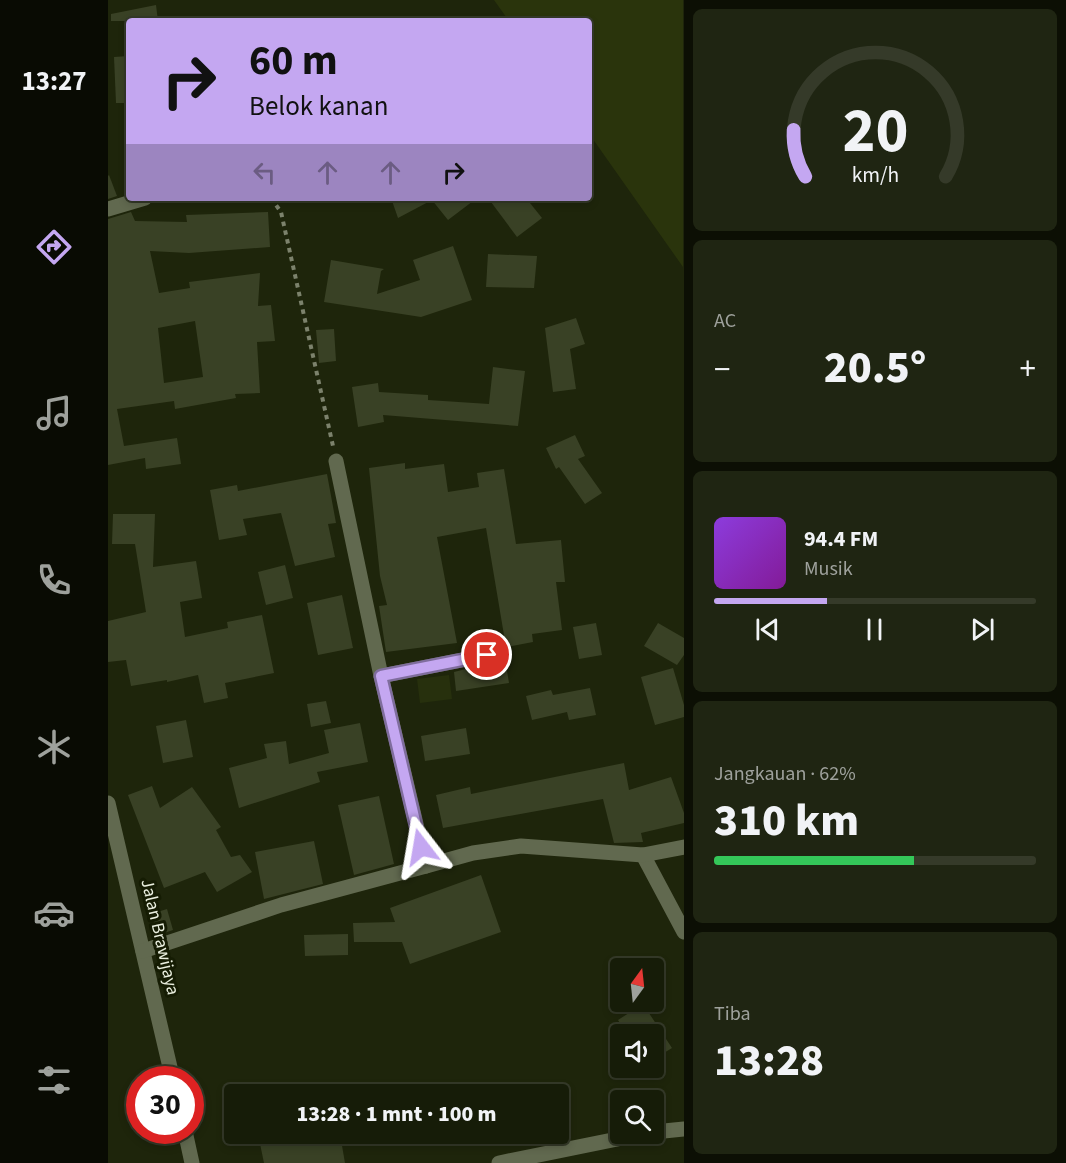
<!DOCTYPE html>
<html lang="id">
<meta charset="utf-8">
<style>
:root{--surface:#161c08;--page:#1f2512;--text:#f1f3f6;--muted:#9ea19c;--line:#353a29;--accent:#c4a7f1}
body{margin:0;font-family:"Source Sans 3",sans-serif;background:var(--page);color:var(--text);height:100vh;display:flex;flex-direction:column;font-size:22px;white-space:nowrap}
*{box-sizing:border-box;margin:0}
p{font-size:20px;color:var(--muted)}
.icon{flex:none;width:33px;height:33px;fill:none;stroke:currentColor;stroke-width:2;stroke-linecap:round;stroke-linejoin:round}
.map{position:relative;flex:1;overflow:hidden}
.sheet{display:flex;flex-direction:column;gap:9px;padding:9px;background:#0c0f04;width:382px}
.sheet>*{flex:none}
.hud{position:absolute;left:18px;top:18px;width:466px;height:183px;border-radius:6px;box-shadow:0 3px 9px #0003,0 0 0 2px var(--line);background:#c4a7f1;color:#111;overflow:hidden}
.needle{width:39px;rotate:15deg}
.tools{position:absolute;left:502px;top:958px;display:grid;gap:12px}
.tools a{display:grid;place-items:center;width:54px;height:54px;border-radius:6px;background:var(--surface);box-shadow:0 3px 9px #0003,0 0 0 2px var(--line);font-size:30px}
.speed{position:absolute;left:18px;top:1066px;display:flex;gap:12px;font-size:30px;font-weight:700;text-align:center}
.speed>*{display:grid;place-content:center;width:78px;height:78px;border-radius:50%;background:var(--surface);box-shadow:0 3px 9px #0003,0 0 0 2px var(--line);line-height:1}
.speed .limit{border:9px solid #d22;background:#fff;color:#111}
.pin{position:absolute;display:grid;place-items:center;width:51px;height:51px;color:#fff;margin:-26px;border:3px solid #fff;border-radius:50%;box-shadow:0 2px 6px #0007}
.me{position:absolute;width:66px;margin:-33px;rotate:346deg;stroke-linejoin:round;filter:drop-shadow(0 0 4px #0008)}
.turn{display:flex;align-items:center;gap:21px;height:126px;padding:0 24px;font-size:27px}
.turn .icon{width:78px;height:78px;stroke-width:2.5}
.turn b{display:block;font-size:42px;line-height:51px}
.lanes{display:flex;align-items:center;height:57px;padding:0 24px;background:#0003;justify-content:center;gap:30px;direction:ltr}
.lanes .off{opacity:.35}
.big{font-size:45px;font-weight:800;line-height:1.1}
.sheet .card{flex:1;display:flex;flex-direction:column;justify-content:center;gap:9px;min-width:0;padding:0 21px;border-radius:9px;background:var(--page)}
.sheet .dial{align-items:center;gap:0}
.dial svg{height:156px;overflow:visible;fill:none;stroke:var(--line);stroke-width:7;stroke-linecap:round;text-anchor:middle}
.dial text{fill:var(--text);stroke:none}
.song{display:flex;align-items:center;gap:18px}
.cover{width:72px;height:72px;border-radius:9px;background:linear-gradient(135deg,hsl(270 70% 55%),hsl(290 70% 35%))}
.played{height:6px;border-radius:3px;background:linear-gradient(90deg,var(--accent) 35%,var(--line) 35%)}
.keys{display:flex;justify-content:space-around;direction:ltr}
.heat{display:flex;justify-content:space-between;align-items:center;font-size:33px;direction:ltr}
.charge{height:9px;border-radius:4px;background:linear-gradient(90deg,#34c759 62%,var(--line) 0)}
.trip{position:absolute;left:116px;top:1084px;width:345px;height:60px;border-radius:6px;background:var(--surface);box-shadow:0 3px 9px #0003,0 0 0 2px var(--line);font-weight:800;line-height:60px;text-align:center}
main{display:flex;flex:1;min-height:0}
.tab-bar{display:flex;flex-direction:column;width:108px;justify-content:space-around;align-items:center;background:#090b03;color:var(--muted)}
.tab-bar .icon{width:42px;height:42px}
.tab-bar .active{color:var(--accent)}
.tab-bar b{font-size:27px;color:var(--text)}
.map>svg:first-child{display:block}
.built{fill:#27300d}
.green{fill:#2a340c}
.building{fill:#394125;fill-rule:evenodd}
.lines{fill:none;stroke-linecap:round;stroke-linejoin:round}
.path{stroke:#7c826c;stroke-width:4;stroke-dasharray:4.5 4.5;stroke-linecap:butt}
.minor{stroke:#61694f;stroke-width:15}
.route-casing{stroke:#7f6d9d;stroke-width:15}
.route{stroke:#c4a7f1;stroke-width:10}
.labels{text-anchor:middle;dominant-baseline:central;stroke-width:6;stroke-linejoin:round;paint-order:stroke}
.street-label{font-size:18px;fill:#eaefdf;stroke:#151c03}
</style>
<main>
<nav class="tab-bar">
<b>13:27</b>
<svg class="icon active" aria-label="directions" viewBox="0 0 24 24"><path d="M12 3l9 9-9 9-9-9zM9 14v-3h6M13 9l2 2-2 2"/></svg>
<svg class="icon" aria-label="music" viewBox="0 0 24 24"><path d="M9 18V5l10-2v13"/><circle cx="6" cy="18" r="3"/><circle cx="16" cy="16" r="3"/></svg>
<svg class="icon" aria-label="phone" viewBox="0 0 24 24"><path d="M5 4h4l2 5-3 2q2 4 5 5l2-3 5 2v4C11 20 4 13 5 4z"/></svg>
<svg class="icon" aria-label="climate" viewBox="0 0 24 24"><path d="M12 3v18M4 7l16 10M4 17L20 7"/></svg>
<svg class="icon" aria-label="car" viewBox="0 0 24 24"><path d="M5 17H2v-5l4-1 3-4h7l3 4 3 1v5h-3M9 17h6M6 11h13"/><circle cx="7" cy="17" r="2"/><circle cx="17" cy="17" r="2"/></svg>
<svg class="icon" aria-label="filters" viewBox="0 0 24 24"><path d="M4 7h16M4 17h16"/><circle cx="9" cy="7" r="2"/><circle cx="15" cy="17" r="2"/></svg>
</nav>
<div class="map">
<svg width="576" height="1163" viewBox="0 0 576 1163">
<rect width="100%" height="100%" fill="#1e250b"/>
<path class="built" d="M341 675 344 699 312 703 309 679Z"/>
<path class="green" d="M386 0H575V267L482 135V21H401Z"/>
<g class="building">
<path d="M48 5 50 21H3V14Z"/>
<path d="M21 56V103H8L6 57Z"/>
<path d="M1 175 9 196 0 199V176Z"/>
<path d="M283 198H369L340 220 324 200 290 218Z"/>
<path d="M380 198H418L434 218 409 237Z"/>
<path d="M23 212 27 221 79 222 78 215 160 212 162 247 81 253 42 251 51 293 82 288 81 282 152 273 150 306 163 305 167 341 149 342 152 393 127 394 128 398 67 409 66 401 9 409 16 446 69 438 73 464 38 469 37 458 0 465V219ZM87 321 95 377 56 383 50 328Z"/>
<path d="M345 246 364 300 313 317 216 302 223 260 276 269 273 271 269 294 312 280 305 260Z"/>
<path d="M380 254 429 256 426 288 378 287Z"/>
<path d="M468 318 477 344 462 349 468 389 445 392 437 328Z"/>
<path d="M226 329 228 361 211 363 208 330Z"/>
<path d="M385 367 417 371 410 426 275 415 276 422 250 427 244 387 270 383 271 392 320 395V400L381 404Z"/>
<path d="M467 435 477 456 470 459 494 493 477 504 451 467 448 469 438 448Z"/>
<path d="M297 463V469L336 464 340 492 371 487 369 473 396 469 408 544 453 540 457 582H448L454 630 424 634 425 642 398 647 378 528 329 537 349 643 278 652 271 606 279 605 272 576 261 468Z"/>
<path d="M219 474 228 523 220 524 227 557 187 566 173 513 135 519 139 535 111 540 102 490 129 485 130 491Z"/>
<path d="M5 514H47L45 567 88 561 94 598 72 602 77 637 120 628 119 622 154 615 166 673 117 683 120 698 96 703 90 675 59 682V680L23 686 18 660 0 662V621L38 612 27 544H4Z"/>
<path d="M177 565 185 598 158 605 150 572Z"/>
<path d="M234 595 245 648 210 655 199 603Z"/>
<path d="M488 623 494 655 471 659 465 627Z"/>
<path d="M550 623 576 638V655L569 665 536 646Z"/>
<path d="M397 659 401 683 348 691 346 672Z"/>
<path d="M565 668 576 705V717L547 725 533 677Z"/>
<path d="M482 688 488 715 461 720 459 712 424 720 418 696 443 690 445 695Z"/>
<path d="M218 701 223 723 203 727 199 704Z"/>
<path d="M78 720 85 757 55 763 48 726Z"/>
<path d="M252 723 260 762 209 772 212 782 131 808 121 768 159 758 156 744 178 741 181 764 221 753 216 730Z"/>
<path d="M358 728 362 754 317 761 313 736Z"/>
<path d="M516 763 521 790 563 777 576 813V823L533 833 535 842 506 843 495 799 335 828 328 795 362 787 363 794Z"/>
<path d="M44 786 52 808 84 787 113 827 108 830 123 857 132 855 144 872 109 892 97 872 56 888 20 795Z"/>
<path d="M271 796 286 864 246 875 230 805Z"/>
<path d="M206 841 215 884 156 899 147 852Z"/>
<path d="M373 875 393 932 302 964 294 942H246L245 923 287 922 282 908Z"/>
<path d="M59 909 65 930 50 935 43 914Z"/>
<path d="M240 934V955L197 956 196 935Z"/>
<path d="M535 1004 564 1048 546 1059V1035H520L510 1020Z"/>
<path d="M150 1134H232L237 1163H156Z"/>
</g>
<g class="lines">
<path class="path" d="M163 198 173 212 225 446"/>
<g class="minor">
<path d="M0 209 37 198"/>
<path d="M273 676 379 655"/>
<path d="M0 803 65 1080"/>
<path d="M535 855 576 932"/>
<path d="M318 866 365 853 413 846 535 855 576 847"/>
<path d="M35 951 173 905 318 866 273 676 228 461"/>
<path d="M77 1131 84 1163"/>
<path d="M546 1132 576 1129"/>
<path d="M391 1163 534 1134"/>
</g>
</g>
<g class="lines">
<defs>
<path id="route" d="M313 847 273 676 379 655"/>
</defs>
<use href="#route" class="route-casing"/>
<use href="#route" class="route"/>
</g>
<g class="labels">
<g class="street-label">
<text transform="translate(52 937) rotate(77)">Jalan Brawijaya</text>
</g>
</g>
</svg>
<div class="tools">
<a><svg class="needle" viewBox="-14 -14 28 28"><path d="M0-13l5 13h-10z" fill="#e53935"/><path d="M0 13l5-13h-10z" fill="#9ea19c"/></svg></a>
<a><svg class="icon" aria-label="sound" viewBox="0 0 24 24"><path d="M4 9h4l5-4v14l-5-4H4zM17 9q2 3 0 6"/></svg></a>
<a><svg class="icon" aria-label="search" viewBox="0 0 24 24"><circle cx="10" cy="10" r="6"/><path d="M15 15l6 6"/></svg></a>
</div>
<div class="speed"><div class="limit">30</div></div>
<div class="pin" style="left:379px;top:655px;background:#d93025"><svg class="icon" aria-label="arrive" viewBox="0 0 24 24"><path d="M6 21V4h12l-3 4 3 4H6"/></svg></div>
<svg class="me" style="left:313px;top:847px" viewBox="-20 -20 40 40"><path d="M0-17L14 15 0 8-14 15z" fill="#c4a7f1" stroke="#fff" stroke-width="4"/></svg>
<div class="trip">13:28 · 1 mnt · 100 m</div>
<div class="hud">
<div class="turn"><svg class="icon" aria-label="right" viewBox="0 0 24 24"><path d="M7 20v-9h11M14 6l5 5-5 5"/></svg><div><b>60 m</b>Belok kanan</div></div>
<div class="lanes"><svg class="icon off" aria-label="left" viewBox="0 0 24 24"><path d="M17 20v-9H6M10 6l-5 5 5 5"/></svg><svg class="icon off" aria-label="ahead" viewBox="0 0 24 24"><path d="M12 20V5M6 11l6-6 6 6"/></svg><svg class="icon off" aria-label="ahead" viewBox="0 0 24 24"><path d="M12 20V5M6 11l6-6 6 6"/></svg><svg class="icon" aria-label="right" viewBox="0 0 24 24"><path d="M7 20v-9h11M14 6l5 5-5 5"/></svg></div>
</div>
</div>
<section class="sheet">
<div class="card dial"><svg viewBox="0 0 100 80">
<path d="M14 69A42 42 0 1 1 86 69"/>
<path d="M14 69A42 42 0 0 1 8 45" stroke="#c4a7f1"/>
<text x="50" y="56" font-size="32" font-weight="700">20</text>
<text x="50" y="72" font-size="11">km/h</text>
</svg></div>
<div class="card"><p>AC</p>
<div class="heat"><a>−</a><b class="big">20.5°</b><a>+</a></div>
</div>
<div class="card">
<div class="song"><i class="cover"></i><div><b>94.4 FM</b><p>Musik</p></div></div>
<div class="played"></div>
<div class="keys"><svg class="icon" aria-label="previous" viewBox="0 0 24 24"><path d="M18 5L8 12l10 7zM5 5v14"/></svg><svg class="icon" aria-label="pause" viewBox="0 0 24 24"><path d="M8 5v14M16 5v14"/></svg><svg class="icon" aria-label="next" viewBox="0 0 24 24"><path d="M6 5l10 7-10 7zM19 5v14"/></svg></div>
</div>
<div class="card"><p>Jangkauan · 62%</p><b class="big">310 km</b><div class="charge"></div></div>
<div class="card"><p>Tiba</p><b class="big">13:28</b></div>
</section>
</main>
